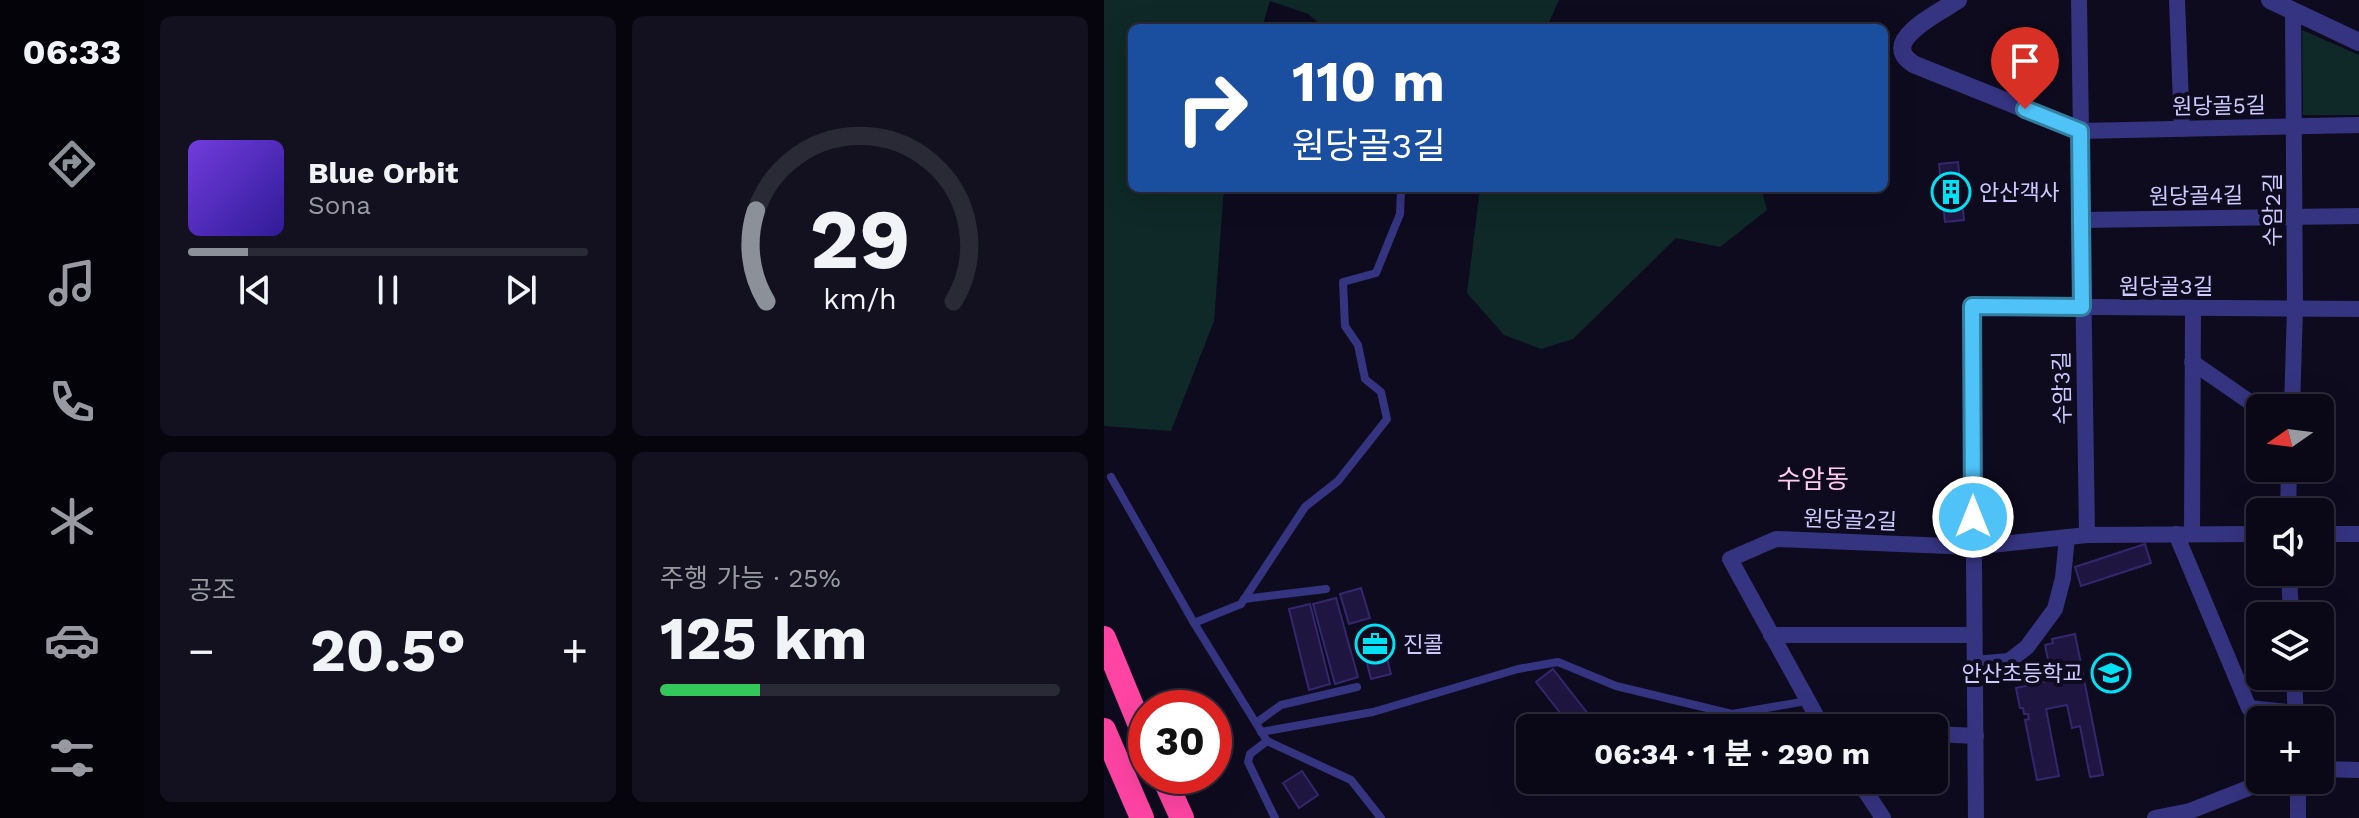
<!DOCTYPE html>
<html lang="ko">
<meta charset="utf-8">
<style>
:root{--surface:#0a0817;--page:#131120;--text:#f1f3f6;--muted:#999aa1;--line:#2a2936;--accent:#8c9099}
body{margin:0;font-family:"Work Sans","Noto Sans KR",sans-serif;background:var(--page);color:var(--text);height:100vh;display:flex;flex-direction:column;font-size:30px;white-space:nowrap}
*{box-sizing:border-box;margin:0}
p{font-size:26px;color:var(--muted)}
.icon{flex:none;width:44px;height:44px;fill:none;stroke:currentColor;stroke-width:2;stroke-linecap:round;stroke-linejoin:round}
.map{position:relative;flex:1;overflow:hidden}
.sheet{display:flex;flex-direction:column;gap:16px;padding:16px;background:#06040d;width:960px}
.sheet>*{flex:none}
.top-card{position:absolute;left:24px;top:24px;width:760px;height:168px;border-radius:12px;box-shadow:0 8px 32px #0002,0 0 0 2px var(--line);background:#1a4fa0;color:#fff;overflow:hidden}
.needle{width:52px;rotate:256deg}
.buttons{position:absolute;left:1142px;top:394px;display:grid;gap:16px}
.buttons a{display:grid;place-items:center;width:88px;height:88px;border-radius:12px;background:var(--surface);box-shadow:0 8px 32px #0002,0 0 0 2px var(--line);font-size:40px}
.speed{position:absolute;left:24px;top:690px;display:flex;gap:16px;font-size:40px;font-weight:700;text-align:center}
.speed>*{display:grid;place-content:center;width:104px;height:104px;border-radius:50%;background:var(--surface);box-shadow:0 8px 32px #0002,0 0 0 2px var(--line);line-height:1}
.speed .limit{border:12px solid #d22;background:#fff;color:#111}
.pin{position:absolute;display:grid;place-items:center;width:68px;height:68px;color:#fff;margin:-82px -34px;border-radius:50% 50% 50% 0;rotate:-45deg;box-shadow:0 0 8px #0007}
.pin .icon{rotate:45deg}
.me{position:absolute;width:88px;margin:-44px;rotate:0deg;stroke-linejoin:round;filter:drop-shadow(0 0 6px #0008)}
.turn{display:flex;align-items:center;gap:28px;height:168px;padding:0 32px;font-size:36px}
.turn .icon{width:104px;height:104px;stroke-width:2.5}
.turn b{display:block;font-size:56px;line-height:68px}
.big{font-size:60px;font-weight:700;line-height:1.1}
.sheet .widget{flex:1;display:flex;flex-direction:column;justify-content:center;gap:12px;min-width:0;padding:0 28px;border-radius:12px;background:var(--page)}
.sheet .dial{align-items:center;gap:0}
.dial svg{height:208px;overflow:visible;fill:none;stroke:var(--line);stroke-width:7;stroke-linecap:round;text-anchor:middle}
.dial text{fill:var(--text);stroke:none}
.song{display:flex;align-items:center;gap:24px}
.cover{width:96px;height:96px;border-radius:12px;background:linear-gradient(135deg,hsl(260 70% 55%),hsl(250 70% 35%))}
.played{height:8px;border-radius:4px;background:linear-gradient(90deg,var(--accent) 15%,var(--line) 15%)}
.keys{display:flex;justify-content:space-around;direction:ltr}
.heat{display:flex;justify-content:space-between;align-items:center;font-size:44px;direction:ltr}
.charge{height:12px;border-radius:6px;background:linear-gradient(90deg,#34c759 25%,var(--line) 0)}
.sheet .tiles{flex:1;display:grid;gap:16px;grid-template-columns:repeat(2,1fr)}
.trip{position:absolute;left:412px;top:714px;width:432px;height:80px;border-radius:12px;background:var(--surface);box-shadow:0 8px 32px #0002,0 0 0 2px var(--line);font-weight:700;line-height:80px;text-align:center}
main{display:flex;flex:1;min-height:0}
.dock{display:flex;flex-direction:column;width:144px;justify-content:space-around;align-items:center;background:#040309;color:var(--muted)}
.dock .icon{width:56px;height:56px}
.dock .active{color:var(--accent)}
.dock b{font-size:36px;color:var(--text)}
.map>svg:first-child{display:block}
.green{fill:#0e2927}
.building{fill:#1e1641;stroke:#33276e;stroke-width:2}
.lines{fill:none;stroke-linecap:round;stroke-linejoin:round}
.service{stroke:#353480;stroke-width:8}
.minor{stroke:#353480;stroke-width:16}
.tertiary{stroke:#353480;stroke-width:18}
.motorway{stroke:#ff44a3;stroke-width:24}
.route-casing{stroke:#337fa1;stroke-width:20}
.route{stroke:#4fc3f7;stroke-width:14}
.labels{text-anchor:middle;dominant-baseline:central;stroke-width:8;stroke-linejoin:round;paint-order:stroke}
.street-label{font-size:22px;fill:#cec9ff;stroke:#0e0b1f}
.poi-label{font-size:22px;fill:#cec9ff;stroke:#0e0b1f;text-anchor:start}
.quarter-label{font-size:26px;fill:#ffcbed;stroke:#0e0b1f}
</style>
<main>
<nav class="dock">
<b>06:33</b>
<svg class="icon active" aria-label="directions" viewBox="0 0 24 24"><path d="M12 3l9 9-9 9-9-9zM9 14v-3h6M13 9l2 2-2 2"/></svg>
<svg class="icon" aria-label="music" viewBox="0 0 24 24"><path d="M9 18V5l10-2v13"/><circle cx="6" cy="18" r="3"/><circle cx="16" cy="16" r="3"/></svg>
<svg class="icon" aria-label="phone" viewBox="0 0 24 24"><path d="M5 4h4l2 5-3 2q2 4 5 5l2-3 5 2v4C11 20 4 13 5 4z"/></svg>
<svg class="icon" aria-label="climate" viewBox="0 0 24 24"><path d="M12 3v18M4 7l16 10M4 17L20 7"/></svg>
<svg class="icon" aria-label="car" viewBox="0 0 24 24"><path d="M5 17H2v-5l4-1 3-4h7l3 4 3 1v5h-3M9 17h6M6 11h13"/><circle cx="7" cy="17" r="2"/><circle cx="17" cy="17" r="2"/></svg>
<svg class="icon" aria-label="filters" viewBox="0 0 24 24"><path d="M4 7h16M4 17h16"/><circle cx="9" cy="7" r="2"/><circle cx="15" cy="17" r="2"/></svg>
</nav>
<section class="sheet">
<div class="tiles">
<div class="widget">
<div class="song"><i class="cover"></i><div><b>Blue Orbit</b><p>Sona</p></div></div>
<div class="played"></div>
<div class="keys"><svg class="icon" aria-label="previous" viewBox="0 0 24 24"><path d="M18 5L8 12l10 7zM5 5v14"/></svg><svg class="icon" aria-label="pause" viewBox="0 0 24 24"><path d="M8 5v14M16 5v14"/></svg><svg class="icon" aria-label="next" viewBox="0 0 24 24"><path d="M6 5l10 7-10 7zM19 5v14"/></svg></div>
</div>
<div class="widget dial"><svg viewBox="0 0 100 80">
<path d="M14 69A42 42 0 1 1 86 69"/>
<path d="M14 69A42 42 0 0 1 10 34" stroke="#8c9099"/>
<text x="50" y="56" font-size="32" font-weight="700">29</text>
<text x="50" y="72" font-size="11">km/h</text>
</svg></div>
<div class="widget"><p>공조</p>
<div class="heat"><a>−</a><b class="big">20.5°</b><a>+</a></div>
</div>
<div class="widget"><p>주행 가능 · 25%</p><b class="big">125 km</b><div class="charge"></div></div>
</div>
</section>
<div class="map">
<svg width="1255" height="818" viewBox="0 0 1255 818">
<rect width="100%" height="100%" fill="#0e0b1f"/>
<g class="green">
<path d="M0 0H455L445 22 460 28H221L204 14 166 1 158 28H28V188H120L110 321 67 431 0 426Z"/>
<path d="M1198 30 1255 55V115H1199Z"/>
<path d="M376 188H657L663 210 616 247 572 238 469 339 437 349 400 335 363 293Z"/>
</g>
<g class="building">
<path d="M854 162 860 220 841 222 835 164Z"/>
<path d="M1041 544 1047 563 977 586 971 567Z"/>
<path d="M257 588 266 618 245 624 236 594Z"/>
<path d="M232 598 254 677 231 684 209 604Z"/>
<path d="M206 604 226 684 205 690 185 609Z"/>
<path d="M971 634 999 775 986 777 976 726 968 728 963 705 942 709 955 776 933 780 921 720 925 719 924 714H920L919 708H916L912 688 948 680 941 645 949 643 948 639Z"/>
<path d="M277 635 287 674 267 679 257 640Z"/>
<path d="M449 669 495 728H468L432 682Z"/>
<path d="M198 771 214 795 195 808 179 783Z"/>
</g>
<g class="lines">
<g class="service">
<path d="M7 477 90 623 163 741 247 780 277 818"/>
<path d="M140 599 222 589"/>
<path d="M90 623 137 604 201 507 234 481 283 419 277 392 261 379 254 345 241 326 239 282 272 273 296 214 297 188"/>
<path d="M152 723 177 705 253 687"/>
<path d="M157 732 269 712 414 669 454 662 512 686 628 714 703 701"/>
<path d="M163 741 146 754 144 762 171 818"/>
</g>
<g class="minor">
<path d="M975 0 983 535"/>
<path d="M1073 0 1078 129"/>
<path d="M976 131 1255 125"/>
<path d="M978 220 1255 216"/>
<path d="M1088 362 1156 409"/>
<path d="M1188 408 1191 309 1189 11"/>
<path d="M1184 512 1185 468"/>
<path d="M1072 534 1145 708 1192 713"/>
<path d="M1088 534 1089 308"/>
<path d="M1216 534H1255"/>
<path d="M1185 572 1187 616"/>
<path d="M667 635H870"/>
<path d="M871 664 905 661 923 647 951 609 959 578 963 537"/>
<path d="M1190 676 1192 720"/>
<path d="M719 728 626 559 672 539 869 547 983 535 1156 534"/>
<path d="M830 734 872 736"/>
<path d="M1216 769 1255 770"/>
<path d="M754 780 779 818"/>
<path d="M1194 780V818"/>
<path d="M872 818 868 306 1255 309"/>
<path d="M1051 818 1086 811 1165 780"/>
</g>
<g class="tertiary">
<path d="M854 0C840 10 788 34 800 55 802 59 806 61 809 64L976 131"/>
<path d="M1166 0 1255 42"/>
</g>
<g class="motorway">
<path d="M0 638 42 740"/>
<path d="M0 730 38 818"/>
<path d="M59 776 78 818"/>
</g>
</g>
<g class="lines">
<defs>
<path id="route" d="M869 517 868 306 978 307 976 131 921 109"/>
</defs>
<use href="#route" class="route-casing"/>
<use href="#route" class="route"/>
</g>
<defs>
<symbol id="building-ring" viewBox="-11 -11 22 22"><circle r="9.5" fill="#0e0b1f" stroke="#00e2f4" stroke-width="1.5"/><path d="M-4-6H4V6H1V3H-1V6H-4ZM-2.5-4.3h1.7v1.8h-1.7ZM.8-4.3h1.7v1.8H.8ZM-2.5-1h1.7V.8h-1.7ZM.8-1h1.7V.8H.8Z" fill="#00e2f4"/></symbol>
<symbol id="office-ring" viewBox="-11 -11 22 22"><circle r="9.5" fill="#0e0b1f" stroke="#00e2f4" stroke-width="1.5"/><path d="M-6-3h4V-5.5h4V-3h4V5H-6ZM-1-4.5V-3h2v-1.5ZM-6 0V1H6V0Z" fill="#00e2f4"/></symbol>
<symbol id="school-ring" viewBox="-11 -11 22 22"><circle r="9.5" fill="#0e0b1f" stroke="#00e2f4" stroke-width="1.5"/><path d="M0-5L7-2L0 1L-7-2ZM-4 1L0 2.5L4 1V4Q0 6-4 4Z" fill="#00e2f4"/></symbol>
</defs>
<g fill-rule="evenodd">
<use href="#building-ring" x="825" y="170" width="44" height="44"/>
<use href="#office-ring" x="249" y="622" width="44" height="44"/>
<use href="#school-ring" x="985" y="651" width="44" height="44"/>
</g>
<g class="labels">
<g class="street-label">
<text transform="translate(1115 106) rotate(-1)">원당골5길</text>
<text transform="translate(1092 196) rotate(-1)">원당골4길</text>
<text transform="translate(1168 210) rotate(-90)">수암2길</text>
<text x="1062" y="286">원당골3길</text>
<text transform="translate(958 388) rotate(-91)">수암3길</text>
<text transform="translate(746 520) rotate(2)">원당골2길</text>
</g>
<g class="poi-label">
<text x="875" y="192">안산객사</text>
<text x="299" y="644">진콜</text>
<text x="979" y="673" text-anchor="end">안산초등학교</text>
</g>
<g class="quarter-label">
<text x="709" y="479">수암동</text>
</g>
</g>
</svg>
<div class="buttons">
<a><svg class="needle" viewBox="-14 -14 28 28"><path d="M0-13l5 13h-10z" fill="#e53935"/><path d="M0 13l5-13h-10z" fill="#999aa1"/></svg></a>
<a><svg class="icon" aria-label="sound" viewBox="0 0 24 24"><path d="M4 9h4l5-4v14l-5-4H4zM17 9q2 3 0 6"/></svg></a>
<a><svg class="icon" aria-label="layers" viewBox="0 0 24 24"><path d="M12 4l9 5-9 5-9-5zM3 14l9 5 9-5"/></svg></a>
<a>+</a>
</div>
<div class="speed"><div class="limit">30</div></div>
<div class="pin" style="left:921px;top:109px;background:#d93025"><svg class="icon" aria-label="arrive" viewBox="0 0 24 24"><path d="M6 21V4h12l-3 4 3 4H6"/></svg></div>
<svg class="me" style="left:869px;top:517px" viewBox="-20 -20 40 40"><circle r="17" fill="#4fc3f7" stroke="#fff" stroke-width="3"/><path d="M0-11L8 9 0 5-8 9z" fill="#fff"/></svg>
<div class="trip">06:34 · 1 분 · 290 m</div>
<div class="top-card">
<div class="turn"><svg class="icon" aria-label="right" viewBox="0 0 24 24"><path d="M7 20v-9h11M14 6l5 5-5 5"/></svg><div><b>110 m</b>원당골3길</div></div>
</div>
</div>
</main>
